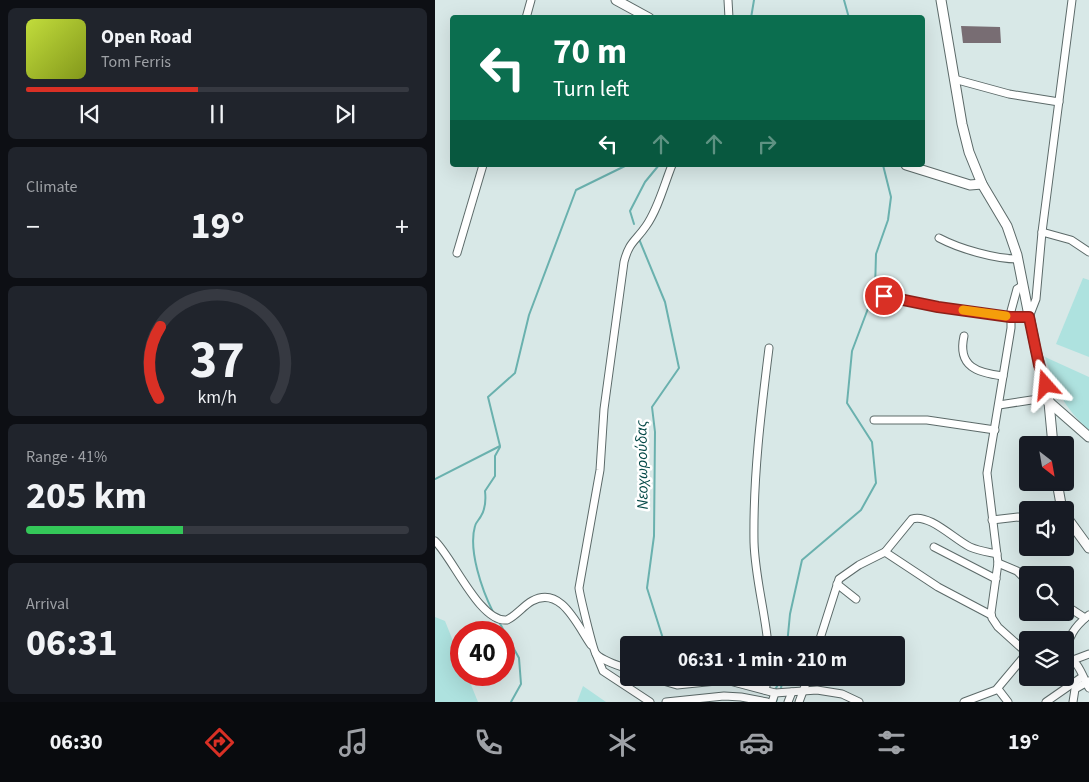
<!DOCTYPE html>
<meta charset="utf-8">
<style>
:root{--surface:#171b24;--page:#20242c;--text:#f1f3f6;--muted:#9ea1a6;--line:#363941;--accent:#d93025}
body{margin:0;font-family:"Source Sans 3",sans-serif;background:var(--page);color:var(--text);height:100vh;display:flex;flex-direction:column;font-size:19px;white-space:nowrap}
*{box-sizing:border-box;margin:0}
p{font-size:16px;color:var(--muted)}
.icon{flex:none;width:28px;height:28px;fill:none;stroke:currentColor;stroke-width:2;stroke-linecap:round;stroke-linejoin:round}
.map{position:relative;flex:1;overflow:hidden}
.side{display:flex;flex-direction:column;gap:8px;padding:8px;background:#0d0f14;width:435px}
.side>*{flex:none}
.top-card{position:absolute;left:15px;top:15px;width:475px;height:152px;border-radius:5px;box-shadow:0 5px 20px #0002;background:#0b6e4f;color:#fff;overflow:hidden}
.needle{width:32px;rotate:149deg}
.controls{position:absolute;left:584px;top:436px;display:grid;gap:10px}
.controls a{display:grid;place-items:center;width:55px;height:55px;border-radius:5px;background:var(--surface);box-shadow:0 5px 20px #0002;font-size:25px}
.speed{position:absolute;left:15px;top:621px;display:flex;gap:10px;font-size:25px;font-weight:700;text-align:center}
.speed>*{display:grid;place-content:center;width:65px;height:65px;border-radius:50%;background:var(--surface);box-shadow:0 5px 20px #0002;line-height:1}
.speed .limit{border:8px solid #d22;background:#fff;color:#111}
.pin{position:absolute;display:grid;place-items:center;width:42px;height:42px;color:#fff;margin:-21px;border:2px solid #fff;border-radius:50%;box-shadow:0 1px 5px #0007}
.me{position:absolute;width:55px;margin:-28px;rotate:342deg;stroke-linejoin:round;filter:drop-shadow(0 0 4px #0008)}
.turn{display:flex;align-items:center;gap:18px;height:105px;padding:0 20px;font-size:22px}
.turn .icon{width:65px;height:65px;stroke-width:2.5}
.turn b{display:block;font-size:35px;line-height:42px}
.lanes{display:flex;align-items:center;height:48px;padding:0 20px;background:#0003;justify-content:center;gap:25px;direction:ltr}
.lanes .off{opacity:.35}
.big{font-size:38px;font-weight:700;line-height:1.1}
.side .card{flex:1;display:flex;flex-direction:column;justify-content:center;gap:8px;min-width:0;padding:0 18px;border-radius:8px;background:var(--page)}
.side .dial{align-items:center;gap:0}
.dial svg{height:130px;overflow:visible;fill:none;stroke:var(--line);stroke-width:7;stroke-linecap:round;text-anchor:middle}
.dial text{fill:var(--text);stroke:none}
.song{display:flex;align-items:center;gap:15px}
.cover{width:60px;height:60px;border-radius:8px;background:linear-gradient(135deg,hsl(70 70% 55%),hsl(70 70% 35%))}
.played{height:5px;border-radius:2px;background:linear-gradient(90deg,var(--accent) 45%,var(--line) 45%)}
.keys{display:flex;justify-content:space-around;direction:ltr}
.heat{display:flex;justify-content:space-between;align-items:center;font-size:28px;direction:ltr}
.charge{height:8px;border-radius:4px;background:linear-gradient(90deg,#34c759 41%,var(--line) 0)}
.trip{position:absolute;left:185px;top:636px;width:285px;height:50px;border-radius:5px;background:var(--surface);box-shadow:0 5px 20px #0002;font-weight:700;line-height:50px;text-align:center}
.dock{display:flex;height:80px;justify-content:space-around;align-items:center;background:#090b0e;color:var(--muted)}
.dock .icon{width:35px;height:35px}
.dock .selected{color:var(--accent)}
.dock b{font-size:22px;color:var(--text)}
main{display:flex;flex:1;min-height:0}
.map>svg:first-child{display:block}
.green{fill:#aee2df}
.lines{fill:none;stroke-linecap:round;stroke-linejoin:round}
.stream{stroke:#6ab1ae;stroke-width:2}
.building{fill:#786d73}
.minor-casing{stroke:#5c6a69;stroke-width:9}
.tertiary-casing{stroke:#5c6a69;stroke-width:11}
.minor{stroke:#fff;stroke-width:7}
.tertiary{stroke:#fff;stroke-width:9}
.route-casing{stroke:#8d1f18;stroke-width:12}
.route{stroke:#d93025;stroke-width:9}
.slow{stroke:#f59e0b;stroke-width:9}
.labels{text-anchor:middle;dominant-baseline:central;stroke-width:5;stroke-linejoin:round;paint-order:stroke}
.water-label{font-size:16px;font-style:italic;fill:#064a48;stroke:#fff}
</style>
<main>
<section class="side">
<div class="card">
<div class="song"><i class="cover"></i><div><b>Open Road</b><p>Tom Ferris</p></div></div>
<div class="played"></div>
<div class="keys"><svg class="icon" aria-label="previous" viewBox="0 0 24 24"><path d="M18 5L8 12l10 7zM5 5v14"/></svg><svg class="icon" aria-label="pause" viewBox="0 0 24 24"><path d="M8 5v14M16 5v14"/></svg><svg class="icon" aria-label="next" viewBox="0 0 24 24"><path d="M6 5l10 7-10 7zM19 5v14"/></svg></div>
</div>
<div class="card"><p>Climate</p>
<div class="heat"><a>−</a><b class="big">19°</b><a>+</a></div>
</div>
<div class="card dial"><svg viewBox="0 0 100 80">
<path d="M14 69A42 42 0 1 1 86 69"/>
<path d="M14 69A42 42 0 0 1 15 25" stroke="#d93025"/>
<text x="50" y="56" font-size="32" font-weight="700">37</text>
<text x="50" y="72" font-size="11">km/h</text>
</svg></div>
<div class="card"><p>Range · 41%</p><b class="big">205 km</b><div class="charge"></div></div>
<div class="card"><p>Arrival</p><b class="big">06:31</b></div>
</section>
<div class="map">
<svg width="654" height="702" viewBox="0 0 654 702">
<rect width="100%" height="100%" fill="#d8e8e7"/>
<g class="green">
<path d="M648 278 654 280V357L621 344Z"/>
<path d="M610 357 654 377V430C629 408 620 388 610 357Z"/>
<path d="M0 617 10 621 26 661V675H32L43 702H0Z"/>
<path d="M148 686 171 702H142Z"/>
</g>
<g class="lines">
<g class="stream">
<path d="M409 0 414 18"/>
<path d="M316 18 319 0"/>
<path d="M199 224 195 211 210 182 224 165"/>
<path d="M204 239 230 302 244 368 217 407 220 432 219 536 212 588 230 645"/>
<path d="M0 479 65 446 53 397 80 373 94 315 141 190 192 165"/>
<path d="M58 612C47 590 33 550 40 526 41 522 44 520 46 516 51 508 51 500 50 491L60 476V456L65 447"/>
<path d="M63 620 84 658 86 684 76 702"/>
<path d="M352 645 355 614 367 560 426 510 441 483 437 442 412 403 417 351 440 290 441 254 453 220 456 197 448 165"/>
<path d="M341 688 347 678"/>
<path d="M346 688 348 678"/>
<path d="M341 702 342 699"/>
</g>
</g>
<path class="building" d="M526 26 565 27 566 43H528Z"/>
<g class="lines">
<defs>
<g id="minor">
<path d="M293 0 294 18"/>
<path d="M91 18 96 0"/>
<path d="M519 79 574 94 624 102"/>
<path d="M607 232 636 240 654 252"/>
<path d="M504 238C525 249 560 259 583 259"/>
<path d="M22 253 48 165"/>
<path d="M588 285 582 289 576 311V328L552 473 563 563 556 613 557 618 563 627 592 653"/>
<path d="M449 297 503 307 575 317H594L601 299 607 232 637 0"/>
<path d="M529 336C522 367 543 373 568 376"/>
<path d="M564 405 603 399 614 402"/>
<path d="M439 420H492L560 430"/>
<path d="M557 520 583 517 592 518"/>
<path d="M0 541C18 558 45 623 72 620 82 615 88 606 97 601 126 585 142 625 156 645"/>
<path d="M499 547 561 579"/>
<path d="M450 552 503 587 556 615"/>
<path d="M563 563 582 571 592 581"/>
<path d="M402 584 421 599"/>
<path d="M630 605 650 618"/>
<path d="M333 645C330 611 320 577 319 542 318 477 326 412 334 348"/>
<path d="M383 645 404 579 424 565 450 552 477 519C494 513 520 540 535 547 544 551 553 552 562 554"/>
<path d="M161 654 168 671 215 702"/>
<path d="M630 657C643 658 648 678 654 688"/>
<path d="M631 657C632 637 640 626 654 615"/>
<path d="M638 660 654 654"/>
<path d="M194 669C184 666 168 661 161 654 158 650 145 596 144 588L165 470 169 409 189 262C194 242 200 242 211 226 223 209 229 185 237 165"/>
<path d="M218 678 242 685 291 680 340 693 382 690 407 694 424 702"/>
<path d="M563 689 573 702"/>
<path d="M330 690 333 678"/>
<path d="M231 702 289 696 306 697 332 702"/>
<path d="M337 702 340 693"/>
<path d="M353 702 357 692"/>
<path d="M364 702 373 678"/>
<path d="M529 702 561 690 592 653"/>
<path d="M611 702 647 677"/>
<path d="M638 702 640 689 654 681"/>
</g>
<g id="tertiary">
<path d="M181 0 214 18"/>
<path d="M506 0 527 124 534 152 547 184 572 226 582 255 601 351 613 392 618 445"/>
<path d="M471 165 535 185 547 184"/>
<path d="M614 402 654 437"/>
<path d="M622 482 627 510"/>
<path d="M630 515 654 548"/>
</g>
</defs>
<use href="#minor" class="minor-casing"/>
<use href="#tertiary" class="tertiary-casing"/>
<use href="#minor" class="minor"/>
<use href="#tertiary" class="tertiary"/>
</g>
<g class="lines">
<defs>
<path id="route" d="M449 296 503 307 575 317H594L604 365 611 385"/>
</defs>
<use href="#route" class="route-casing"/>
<use href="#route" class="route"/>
<path class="slow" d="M528 310 571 316"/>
</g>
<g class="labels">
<g class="water-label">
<text transform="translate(207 465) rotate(-91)">Νεοχωρούδας</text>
</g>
</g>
</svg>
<div class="controls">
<a><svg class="needle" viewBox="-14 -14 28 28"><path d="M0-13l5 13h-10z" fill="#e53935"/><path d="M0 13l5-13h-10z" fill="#9ea1a6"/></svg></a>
<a><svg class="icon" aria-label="sound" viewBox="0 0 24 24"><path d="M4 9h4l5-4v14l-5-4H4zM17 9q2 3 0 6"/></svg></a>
<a><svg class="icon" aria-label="search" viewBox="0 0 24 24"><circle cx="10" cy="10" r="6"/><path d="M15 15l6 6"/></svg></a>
<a><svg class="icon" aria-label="layers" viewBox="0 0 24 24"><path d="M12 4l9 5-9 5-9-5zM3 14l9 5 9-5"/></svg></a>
</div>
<div class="speed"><div class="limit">40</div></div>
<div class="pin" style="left:449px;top:296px;background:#d93025"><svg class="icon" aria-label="arrive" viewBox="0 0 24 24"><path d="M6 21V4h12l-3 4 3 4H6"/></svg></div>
<svg class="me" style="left:611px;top:385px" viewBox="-20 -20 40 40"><path d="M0-17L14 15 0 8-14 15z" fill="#d93025" stroke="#fff" stroke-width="4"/></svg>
<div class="trip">06:31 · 1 min · 210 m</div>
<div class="top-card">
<div class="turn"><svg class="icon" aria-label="left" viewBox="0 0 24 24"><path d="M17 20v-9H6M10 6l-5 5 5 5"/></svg><div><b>70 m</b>Turn left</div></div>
<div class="lanes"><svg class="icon" aria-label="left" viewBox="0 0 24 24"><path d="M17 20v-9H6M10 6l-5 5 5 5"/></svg><svg class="icon off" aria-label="ahead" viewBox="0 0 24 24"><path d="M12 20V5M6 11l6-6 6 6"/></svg><svg class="icon off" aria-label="ahead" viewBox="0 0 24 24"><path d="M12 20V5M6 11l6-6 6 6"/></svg><svg class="icon off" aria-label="right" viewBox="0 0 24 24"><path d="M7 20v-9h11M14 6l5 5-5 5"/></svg></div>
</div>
</div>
</main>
<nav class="dock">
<b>06:30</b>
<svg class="icon selected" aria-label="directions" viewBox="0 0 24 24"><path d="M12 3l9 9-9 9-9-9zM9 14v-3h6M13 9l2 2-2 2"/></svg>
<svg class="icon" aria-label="music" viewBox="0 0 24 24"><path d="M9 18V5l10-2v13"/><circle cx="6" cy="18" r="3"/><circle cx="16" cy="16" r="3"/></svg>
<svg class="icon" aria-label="phone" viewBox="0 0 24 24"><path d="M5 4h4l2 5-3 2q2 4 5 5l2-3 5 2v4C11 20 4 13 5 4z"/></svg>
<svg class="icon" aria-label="climate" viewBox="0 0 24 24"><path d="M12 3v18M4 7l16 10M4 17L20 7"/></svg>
<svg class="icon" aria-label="car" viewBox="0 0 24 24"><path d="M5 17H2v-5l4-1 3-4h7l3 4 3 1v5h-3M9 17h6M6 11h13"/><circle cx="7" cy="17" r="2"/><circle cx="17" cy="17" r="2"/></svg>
<svg class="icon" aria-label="filters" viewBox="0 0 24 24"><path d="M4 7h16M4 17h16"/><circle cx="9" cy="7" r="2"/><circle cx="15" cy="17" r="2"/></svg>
<b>19°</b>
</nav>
